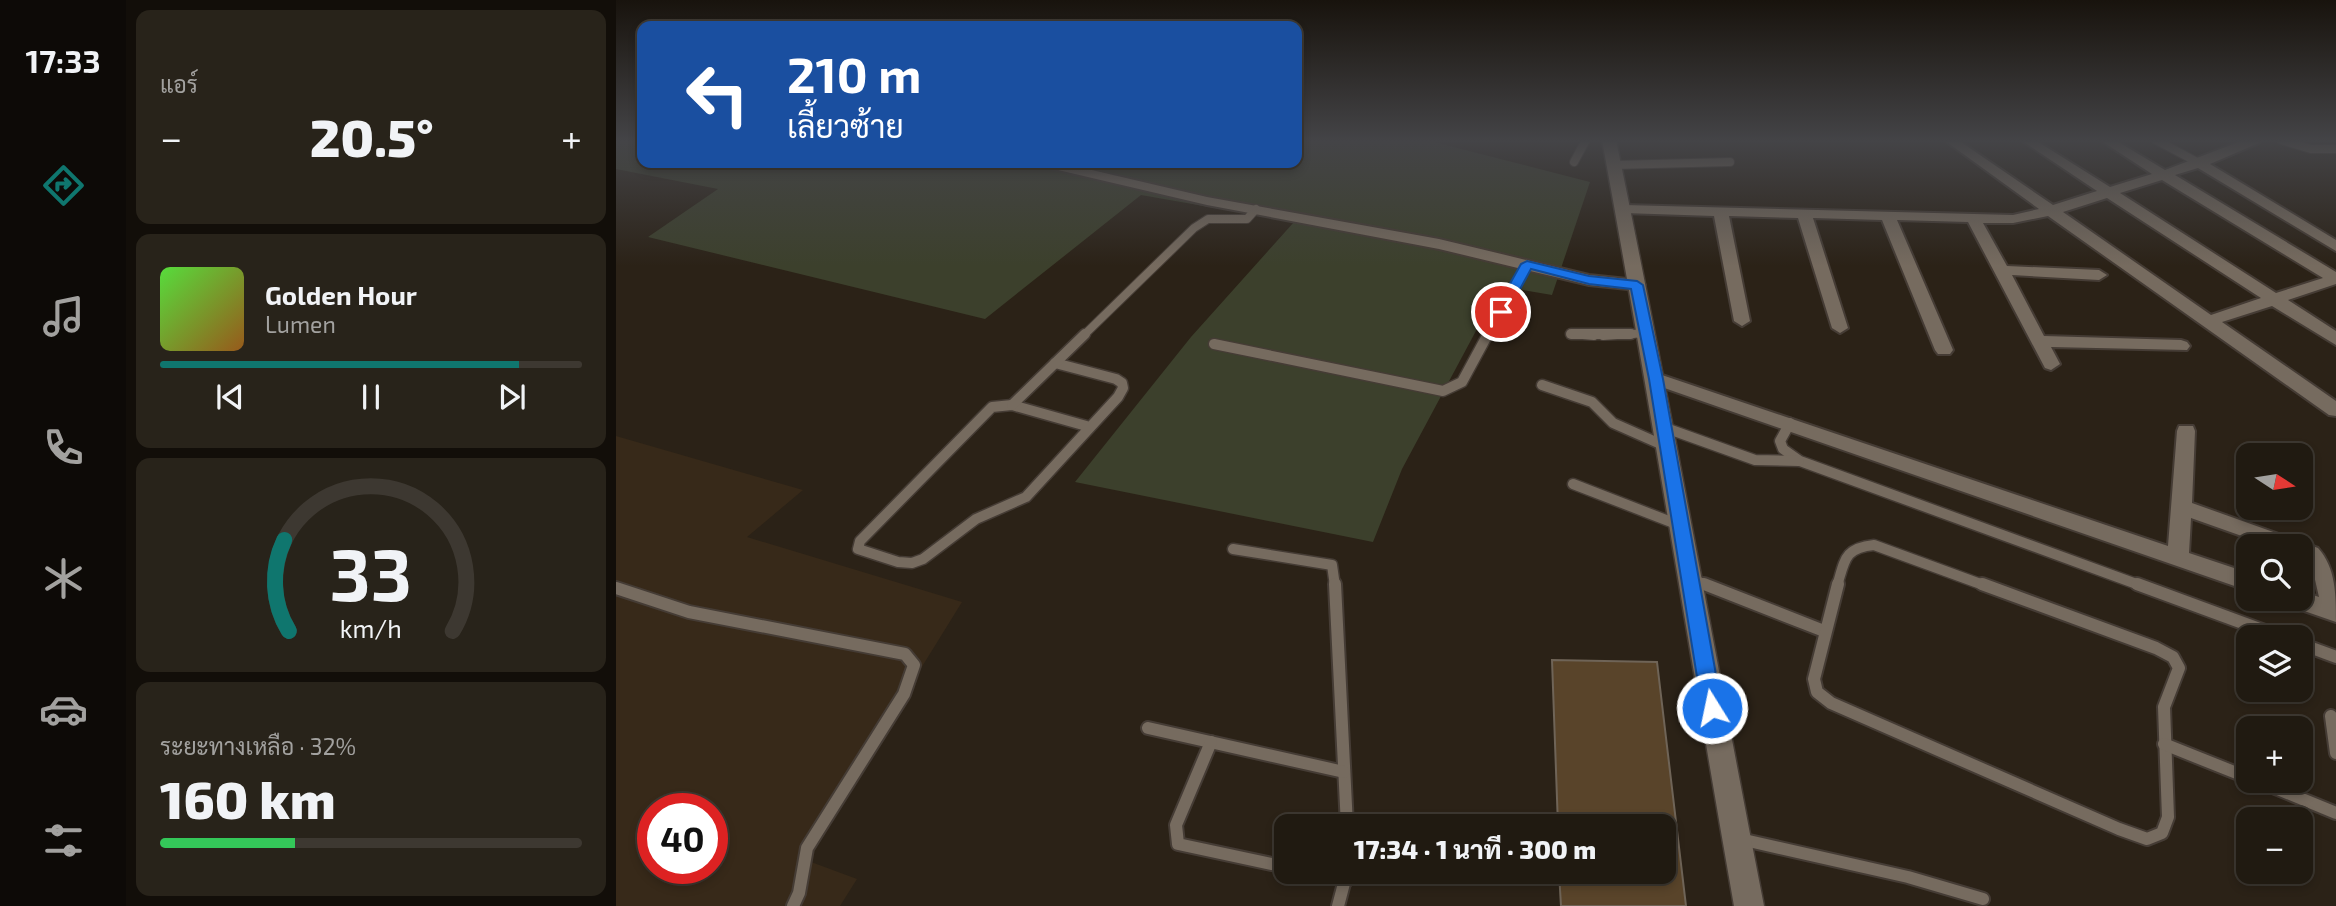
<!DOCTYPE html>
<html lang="th">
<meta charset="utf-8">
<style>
:root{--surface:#201a11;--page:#28231a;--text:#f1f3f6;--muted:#a2a19f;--line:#3d3831;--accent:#0f766e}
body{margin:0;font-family:"Exo 2",Sarabun,sans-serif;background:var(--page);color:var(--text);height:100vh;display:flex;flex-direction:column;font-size:26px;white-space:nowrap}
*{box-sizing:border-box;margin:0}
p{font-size:23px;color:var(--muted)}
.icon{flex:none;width:38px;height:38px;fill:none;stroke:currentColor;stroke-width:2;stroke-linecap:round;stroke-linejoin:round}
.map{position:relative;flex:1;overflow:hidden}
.details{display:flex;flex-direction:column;gap:10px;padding:10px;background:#120e09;width:490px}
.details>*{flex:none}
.guide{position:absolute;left:21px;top:21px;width:665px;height:147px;border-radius:14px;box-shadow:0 4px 10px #0003,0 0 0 2px var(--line);background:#1a4fa0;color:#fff;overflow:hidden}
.needle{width:46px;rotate:102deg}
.controls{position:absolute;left:1620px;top:443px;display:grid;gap:14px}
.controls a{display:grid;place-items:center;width:77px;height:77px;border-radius:14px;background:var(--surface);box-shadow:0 4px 10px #0003,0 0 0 2px var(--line);font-size:35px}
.speed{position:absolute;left:21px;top:793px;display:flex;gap:14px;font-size:35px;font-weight:700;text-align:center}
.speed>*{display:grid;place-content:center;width:91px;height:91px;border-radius:50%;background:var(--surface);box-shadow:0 4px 10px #0003,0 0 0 2px var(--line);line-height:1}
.speed .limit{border:10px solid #d22;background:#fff;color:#111}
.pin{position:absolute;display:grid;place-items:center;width:60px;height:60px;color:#fff;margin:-30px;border:4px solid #fff;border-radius:50%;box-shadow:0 2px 7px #0007}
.me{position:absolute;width:77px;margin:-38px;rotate:350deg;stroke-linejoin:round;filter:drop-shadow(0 0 5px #0008)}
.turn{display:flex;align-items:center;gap:24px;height:147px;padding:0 35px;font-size:32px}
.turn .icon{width:91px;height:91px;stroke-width:2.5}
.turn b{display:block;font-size:49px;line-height:60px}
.big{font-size:52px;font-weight:800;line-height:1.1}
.details .card{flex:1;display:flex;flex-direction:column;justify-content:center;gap:10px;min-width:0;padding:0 24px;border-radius:14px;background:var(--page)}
.details .dial{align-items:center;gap:0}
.dial svg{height:182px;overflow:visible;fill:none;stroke:var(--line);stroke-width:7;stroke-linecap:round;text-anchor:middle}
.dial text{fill:var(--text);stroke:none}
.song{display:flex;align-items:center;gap:21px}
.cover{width:84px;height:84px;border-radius:10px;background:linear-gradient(135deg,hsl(110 70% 55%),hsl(30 70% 35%))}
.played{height:7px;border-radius:4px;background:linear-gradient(90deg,var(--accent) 85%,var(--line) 85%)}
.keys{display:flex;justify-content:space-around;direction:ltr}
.heat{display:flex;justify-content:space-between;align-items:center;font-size:38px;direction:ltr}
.charge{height:10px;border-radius:5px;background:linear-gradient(90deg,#34c759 32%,var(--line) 0)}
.trip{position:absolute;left:658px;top:814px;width:402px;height:70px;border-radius:14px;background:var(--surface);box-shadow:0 4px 10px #0003,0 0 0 2px var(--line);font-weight:800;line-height:70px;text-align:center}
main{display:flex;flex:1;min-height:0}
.tabs{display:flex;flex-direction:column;width:126px;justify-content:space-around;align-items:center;background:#0d0a07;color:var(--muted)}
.tabs .icon{width:49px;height:49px}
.tabs .current{color:var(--accent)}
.tabs b{font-size:32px;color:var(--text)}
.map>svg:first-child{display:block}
.built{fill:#372919;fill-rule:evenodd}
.green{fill:#3c402c}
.building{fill:#59442a;stroke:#6f6457;stroke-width:2}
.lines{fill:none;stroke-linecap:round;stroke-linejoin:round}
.lane-far2-casing{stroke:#453c35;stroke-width:10}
.lane-far1-casing{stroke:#453c35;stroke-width:13}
.lane-casing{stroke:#453c35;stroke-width:16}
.street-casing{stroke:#453c35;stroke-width:4}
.secondary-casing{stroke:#453c35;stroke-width:3}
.lane-far2{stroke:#766b5f;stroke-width:8}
.lane-far1{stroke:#766b5f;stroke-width:10}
.lane{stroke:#766b5f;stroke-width:12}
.street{fill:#766b5f;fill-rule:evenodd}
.secondary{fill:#766b5f;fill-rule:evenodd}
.route{fill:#1a73e8;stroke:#114b97;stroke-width:2}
</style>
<main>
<nav class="tabs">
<b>17:33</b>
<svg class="icon current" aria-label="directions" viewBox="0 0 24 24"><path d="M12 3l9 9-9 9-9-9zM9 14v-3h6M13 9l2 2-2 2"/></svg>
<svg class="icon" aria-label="music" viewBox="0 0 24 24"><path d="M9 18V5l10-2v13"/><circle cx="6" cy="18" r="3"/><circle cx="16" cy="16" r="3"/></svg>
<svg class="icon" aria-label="phone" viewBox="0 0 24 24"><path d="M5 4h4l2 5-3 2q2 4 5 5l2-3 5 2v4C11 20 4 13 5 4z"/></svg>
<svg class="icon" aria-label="climate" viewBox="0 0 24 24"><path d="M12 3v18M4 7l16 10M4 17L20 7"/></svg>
<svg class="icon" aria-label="car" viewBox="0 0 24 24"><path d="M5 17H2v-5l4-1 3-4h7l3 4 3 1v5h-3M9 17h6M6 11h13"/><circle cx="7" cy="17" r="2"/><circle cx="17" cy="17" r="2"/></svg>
<svg class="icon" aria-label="filters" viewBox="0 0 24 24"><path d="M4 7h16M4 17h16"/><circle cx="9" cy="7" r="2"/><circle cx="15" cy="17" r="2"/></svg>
</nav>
<section class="details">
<div class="card"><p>แอร์</p>
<div class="heat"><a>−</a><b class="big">20.5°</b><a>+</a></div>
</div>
<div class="card">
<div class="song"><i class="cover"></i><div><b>Golden Hour</b><p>Lumen</p></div></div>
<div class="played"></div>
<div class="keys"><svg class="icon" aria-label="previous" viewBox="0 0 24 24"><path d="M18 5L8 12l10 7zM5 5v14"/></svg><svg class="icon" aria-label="pause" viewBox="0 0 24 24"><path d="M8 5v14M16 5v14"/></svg><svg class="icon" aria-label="next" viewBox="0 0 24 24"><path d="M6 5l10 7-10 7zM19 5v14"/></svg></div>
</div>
<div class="card dial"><svg viewBox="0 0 100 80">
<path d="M14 69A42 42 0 1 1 86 69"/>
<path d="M14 69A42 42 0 0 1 12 29" stroke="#0f766e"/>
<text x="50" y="56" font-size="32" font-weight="700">33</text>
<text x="50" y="72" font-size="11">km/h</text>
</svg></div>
<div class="card"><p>ระยะทางเหลือ · 32%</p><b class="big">160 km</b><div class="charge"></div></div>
</section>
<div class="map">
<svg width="1720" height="906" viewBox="0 0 1720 906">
<rect width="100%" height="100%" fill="#2b2217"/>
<path class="built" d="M0 436 187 490 131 537 346 602 187 859 241 879 224 906H0ZM37 808H96V868H37Z"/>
<path class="green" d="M0 140H26V163H681V140H810L974 182 936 295 884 286 786 469 757 542 459 482 575 337 678 222 525 195 369 319 32 237 102 189 0 169Z"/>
<path class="building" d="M936 660 1041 662 1070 906H945L943 872H1048V826H942Z"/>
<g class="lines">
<defs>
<g id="lane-far2">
<path d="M1540 140 1583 163"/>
<path d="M1665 140 1695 149H1720"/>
<path d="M958 162 970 140"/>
<path d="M998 165 1114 162"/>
<path d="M955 334 978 336"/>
<path d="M467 336 578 228 592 219H631L640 209"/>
<path d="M872 336 911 264"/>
<path d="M987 336 1030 333"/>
</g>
<g id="lane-far1">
<path d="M955 334H1015"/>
<path d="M598 344 827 391 846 382 872 334"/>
<path d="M439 363 500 379 506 383 507 388 502 397 410 497 360 519 307 559 296 563 282 562 242 549 244 541 376 407 396 405 474 427"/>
<path d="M926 385 976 402 997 423 1049 446"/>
<path d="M396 405 469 334"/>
<path d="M1174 423 1164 441 1167 449 1184 461 1526 586"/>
<path d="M1047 427 1139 460 1183 461"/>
<path d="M957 484 1063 525"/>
<path d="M617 549 716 565 719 586"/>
<path d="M1075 579 1093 586"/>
<path d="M1221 586C1229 560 1228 548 1258 545L1370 586"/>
</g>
<g id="lane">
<path d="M719 584 731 826"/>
<path d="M1088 584 1208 631"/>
<path d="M1222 584 1198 679 1201 692 1215 703 1503 829 1531 839 1546 833 1552 817 1548 707 1563 668 1557 657 1540 648 1366 584"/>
<path d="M1521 584 1665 637"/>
<path d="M0 588 73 612 289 654 298 665 288 694 191 848 183 893 177 906"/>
<path d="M1685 644 1720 657"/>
<path d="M1715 716 1720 753"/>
<path d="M532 728 728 772"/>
<path d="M595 742 560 825 562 844 670 867"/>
<path d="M1548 744 1633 778"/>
<path d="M1640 780 1720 813"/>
<path d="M1124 839 1292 877 1367 899"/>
<path d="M691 872 731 880"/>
<path d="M722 906 731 872"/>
</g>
<g id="street">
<path d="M1328 140H1342L1437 205 1481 191 1405 140H1419L1494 187 1536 174 1484 140H1499L1549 170 1628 140H1644L1643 143 1594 164 1720 240V251L1582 168 1559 175 1720 272V284L1672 300 1720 331V345L1656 306 1606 322 1720 401V416L1713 415 1432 216 1397 223H1367L1391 266 1483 270 1491 275 1483 280 1396 275 1428 336 1565 340 1571 342 1574 346 1571 350 1435 347 1444 364 1435 370 1429 368 1352 222 1281 220 1337 350 1334 354H1322L1319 350 1266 220 1197 218 1232 328 1224 333 1216 328 1182 218 1113 216 1134 321 1126 326 1118 321 1098 216 1008 213 1001 209 1008 205 1397 215 1423 209ZM1546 180 1707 278 1660 293 1504 193ZM1491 198 1645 298 1595 315 1447 212Z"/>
<path d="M423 163H446L591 197 823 239 973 275 1021 280 1029 285 1021 290 973 285 823 249 591 205 425 166Z"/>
<path d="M1040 373 1552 546 1561 431 1563 426H1577L1579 431 1576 503 1702 548C1720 568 1720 595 1720 622L1671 605 1668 598H1685V591L1703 597 1697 571 1685 559V546H1654L1575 518 1573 553 1633 573V591L1034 383 1031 379 1034 375Z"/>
</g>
<path id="secondary" d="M986 140H1000C1053 395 1098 651 1148 906H1118C1073 651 1033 395 986 140Z"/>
</defs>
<use href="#lane-far2" class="lane-far2-casing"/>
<use href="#lane-far1" class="lane-far1-casing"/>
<use href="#lane" class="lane-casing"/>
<use href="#street" class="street-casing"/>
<use href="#secondary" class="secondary-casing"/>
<use href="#lane-far2" class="lane-far2"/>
<use href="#lane-far1" class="lane-far1"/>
<use href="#lane" class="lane"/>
<use href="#street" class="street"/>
<use href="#secondary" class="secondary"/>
</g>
<linearGradient id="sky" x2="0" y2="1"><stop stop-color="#18130d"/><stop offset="0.53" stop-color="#444447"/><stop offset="1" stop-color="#444447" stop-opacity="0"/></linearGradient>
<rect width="1720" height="266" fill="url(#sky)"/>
<path class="route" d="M911 261 973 276 1021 281 1027 285 1047 379 1106 708 1103 715 1096 717 1089 715 1086 708 1033 379 1015 289 973 284 915 269 890 315H880L878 312 905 264Z"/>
</svg>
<div class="controls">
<a><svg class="needle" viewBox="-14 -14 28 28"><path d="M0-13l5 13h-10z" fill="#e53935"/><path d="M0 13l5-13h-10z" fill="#a2a19f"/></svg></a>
<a><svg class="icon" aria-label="search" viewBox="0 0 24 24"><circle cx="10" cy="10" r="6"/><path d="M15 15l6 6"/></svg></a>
<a><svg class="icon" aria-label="layers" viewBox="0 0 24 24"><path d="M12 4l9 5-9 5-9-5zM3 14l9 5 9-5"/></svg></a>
<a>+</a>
<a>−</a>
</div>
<div class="speed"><div class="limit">40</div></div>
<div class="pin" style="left:885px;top:312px;background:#d93025"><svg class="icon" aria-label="arrive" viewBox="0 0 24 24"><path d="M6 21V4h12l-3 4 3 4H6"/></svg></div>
<svg class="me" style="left:1096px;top:708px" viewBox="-20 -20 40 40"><circle r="17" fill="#1a73e8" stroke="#fff" stroke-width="3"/><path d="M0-11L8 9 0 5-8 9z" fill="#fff"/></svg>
<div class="trip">17:34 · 1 นาที · 300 m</div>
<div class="guide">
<div class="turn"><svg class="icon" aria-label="left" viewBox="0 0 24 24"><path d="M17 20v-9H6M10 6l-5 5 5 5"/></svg><div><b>210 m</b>เลี้ยวซ้าย</div></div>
</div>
</div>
</main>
